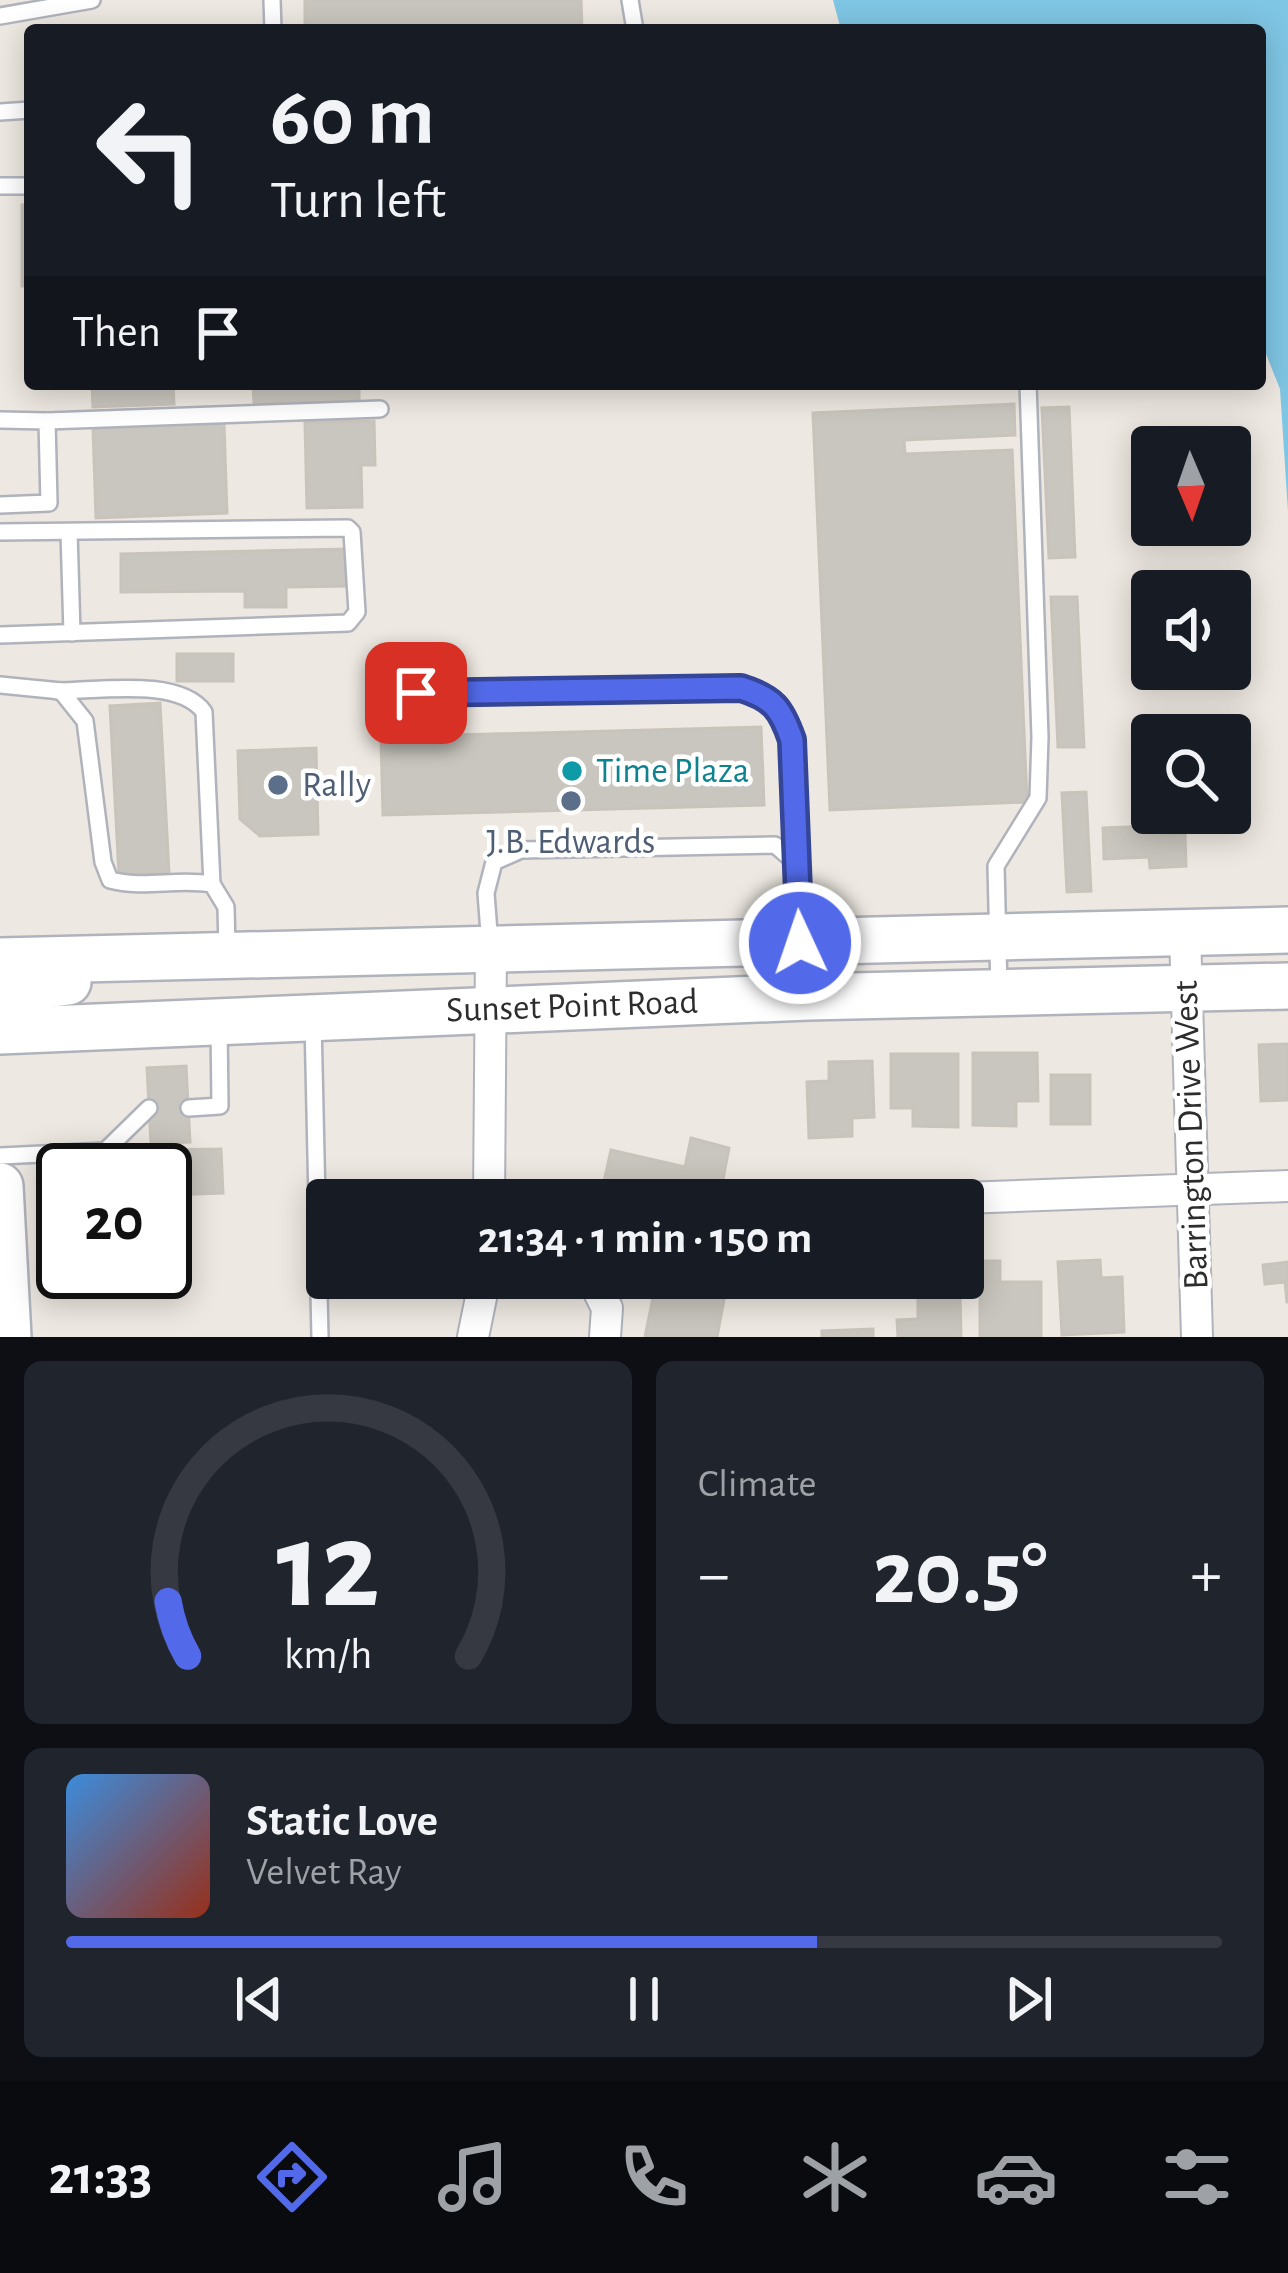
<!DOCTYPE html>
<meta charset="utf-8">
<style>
:root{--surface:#171b24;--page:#20242c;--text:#f1f3f6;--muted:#9ea1a6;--line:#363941;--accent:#526ae9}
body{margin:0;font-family:"Alegreya Sans",sans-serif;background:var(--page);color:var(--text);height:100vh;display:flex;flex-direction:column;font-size:45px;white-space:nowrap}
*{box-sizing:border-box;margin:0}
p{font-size:39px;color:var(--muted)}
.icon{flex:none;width:66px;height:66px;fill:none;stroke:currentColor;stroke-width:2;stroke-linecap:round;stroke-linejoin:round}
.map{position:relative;height:1337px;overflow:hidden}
.drawer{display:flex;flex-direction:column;gap:24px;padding:24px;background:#0d0f14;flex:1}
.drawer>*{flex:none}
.banner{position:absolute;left:24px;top:24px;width:1242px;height:366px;border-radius:12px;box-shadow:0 6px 30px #0003;background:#171b24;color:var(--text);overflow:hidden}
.needle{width:78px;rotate:178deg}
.controls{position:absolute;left:1131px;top:426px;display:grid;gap:24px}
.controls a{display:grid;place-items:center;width:120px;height:120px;border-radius:12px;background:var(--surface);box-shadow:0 6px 30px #0003;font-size:60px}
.speed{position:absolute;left:36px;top:1143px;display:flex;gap:24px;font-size:60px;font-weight:700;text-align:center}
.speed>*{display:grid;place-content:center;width:156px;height:156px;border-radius:50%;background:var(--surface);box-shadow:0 6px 30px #0003;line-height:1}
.speed .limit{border:6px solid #111;border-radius:18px;background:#fff;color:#111}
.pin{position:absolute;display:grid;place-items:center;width:102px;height:102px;color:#fff;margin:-51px;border-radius:24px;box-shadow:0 6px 18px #0006}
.me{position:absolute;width:132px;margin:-66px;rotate:357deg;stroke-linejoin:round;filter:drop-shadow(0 0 9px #0008)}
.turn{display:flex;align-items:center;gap:42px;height:252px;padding:0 48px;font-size:54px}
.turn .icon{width:156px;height:156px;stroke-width:2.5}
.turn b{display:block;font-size:84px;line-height:102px}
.then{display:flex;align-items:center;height:114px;padding:0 48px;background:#0003;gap:24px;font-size:45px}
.big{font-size:90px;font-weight:700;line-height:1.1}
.drawer .card{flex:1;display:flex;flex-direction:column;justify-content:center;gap:18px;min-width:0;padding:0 42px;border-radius:18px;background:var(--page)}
.drawer .dial{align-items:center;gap:0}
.dial svg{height:312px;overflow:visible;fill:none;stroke:var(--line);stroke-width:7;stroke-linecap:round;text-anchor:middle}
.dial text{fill:var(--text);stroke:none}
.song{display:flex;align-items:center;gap:36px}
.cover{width:144px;height:144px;border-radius:18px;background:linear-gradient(135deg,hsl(210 70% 55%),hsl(10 70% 35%))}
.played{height:12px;border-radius:6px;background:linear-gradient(90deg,var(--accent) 65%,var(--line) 65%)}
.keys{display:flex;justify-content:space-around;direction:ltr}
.heat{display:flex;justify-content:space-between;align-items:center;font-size:66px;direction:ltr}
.drawer .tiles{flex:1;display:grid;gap:24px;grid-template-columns:1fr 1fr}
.card:last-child{grid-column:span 2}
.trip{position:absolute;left:306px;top:1179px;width:678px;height:120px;border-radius:12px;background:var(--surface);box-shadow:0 6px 30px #0003;font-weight:700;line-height:120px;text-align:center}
.tabs{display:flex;height:192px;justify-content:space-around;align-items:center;background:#090b0e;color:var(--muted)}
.tabs .icon{width:84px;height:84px}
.tabs .active{color:var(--accent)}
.tabs b{font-size:54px;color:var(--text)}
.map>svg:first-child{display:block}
.water{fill:#7fc6e4}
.building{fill:#c9c6bf;stroke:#c9c4bb;stroke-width:3}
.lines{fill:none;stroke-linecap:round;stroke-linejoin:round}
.lane-casing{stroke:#b1b3bc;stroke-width:20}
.street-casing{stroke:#b1b3bc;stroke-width:34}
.secondary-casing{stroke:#b1b3bc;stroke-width:50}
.lane{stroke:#fff;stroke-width:15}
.street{stroke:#fff;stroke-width:30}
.secondary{stroke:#fff;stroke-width:45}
.route-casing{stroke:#354597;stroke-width:30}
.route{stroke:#526ae9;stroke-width:21}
.culture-dot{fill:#0f9aa8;stroke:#fff;stroke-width:4.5}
.service-dot{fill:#5c6f8a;stroke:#fff;stroke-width:4.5}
.labels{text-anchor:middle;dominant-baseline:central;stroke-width:9;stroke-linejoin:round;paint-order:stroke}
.culture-label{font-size:36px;fill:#0d838f;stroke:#fff;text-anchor:start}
.service-label{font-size:36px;fill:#4e5e75;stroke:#fff;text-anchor:start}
.street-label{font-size:36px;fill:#2d2d2d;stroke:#fff}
</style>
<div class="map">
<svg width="1288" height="1337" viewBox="0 0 1288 1337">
<rect width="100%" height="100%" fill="#ede8e1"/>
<path class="water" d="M833 0H1288V511L1280 389 1260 339V30H841Z"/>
<g class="building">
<path d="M305 0H581L582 30H305Z"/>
<rect x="22" y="205" width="8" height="81"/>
<path d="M92 384H173L174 404 93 407Z"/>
<path d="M253 384H359V399L254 403Z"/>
<path d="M1014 404 1015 435 904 440 905 454 1012 450 1027 802 830 810 813 413Z"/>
<path d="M1069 407 1075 557 1049 558 1042 408Z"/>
<path d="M374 421 375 465H361L362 507 307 508 305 422Z"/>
<path d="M224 424 227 513 96 518 93 428Z"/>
<path d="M348 549 349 586 286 587V607H245V591L121 592V554Z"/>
<path d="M1051 597H1077L1084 747H1058Z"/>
<rect x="177" y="654" width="56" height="27"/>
<path d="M160 703 169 873 119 875 110 706Z"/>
<path d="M761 727 764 805 383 815 381 737Z"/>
<path d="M316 748 318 834 260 836 240 819 238 751Z"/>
<path d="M1086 792 1091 891 1067 892 1062 793Z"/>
<path d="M1154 826 1155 836 1185 834 1186 866 1150 868 1149 857 1104 859 1103 828Z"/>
<path d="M1288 1044V1100L1261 1101 1259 1045Z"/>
<path d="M973 1053H1037L1038 1101H1016V1126L973 1125Z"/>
<path d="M891 1054H958V1127L913 1126V1108H891Z"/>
<path d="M872 1061 874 1117 852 1118V1136L809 1138 807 1082 829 1081V1062Z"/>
<path d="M186 1066 190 1142 151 1144 147 1068Z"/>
<rect x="1051" y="1075" width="39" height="49"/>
<path d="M691 1138 729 1148 722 1184 744 1189 742 1200H600L611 1150 685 1167Z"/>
<path d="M221 1149 223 1193 165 1195 162 1150Z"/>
<path d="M1100 1260 1101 1278 1122 1277 1124 1332 1062 1335 1058 1262Z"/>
<path d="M980 1261H1000V1282H1041V1337H980Z"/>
<path d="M1288 1262V1302H1287L1285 1282 1265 1284 1263 1265Z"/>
<path d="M657 1278H728L717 1337H645Z"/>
<path d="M960 1295 961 1337H898L897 1320 918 1319V1297Z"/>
<path d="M873 1329V1337H822V1331Z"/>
</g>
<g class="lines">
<defs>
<g id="lane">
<path d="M272 0 273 30"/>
<path d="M630 0 635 30"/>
<path d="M0 16 92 0"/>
<path d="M0 112 30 110"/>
<path d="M0 186H30"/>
<path d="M0 420 47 421 49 503 0 505"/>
<path d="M47 421 380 409"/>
<path d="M0 532 348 528 352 532 357 612 348 623 0 635"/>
<path d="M69 532 72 633"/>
<path d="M0 685 61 691 85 721 103 862 110 880C144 889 177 878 212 884L226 907 227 951"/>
<path d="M57 691C97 691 179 677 204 712L212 884"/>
<path d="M416 693 741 688C749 691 762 692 769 696 804 718 795 826 796 863"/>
<path d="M490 946 486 893 494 862 521 850 775 845 796 863 800 934"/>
<path d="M999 990 996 866 1038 798 1040 737 1028 384"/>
<path d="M313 1021 320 1337"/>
<path d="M189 1108 220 1106 219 1025"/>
<path d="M0 1156 105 1151 149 1108"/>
</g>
<g id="street">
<path d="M1185 933 1197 1337"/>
<path d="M489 1200 491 949"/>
<path d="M910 1200 1288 1186"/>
<path d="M592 1278 607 1308 605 1337"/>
<path d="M473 1337 485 1278"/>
</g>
<g id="secondary">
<path d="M0 961 1288 930"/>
<path d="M0 997 16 989 68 982"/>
<path d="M0 1031 808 997 1288 986"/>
<path d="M0 1186 8 1337"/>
</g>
</defs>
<use href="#lane" class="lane-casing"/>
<use href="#street" class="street-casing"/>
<use href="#secondary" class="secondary-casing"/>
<use href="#lane" class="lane"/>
<use href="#street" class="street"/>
<use href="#secondary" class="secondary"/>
</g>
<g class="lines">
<defs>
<path id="route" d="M416 693 741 688C773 698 781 708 792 740L800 943"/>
</defs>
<use href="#route" class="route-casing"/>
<use href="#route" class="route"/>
</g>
<circle class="culture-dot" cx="572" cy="771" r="12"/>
<g class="service-dot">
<circle cx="278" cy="785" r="12"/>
<circle cx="571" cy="801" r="12"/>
</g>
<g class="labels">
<g class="culture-label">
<text x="596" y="771">Time Plaza</text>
</g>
<g class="service-label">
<text x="302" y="785">Rally</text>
<text x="571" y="842" text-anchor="middle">J.B. Edwards</text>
</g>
<g class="street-label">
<text transform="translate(572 1006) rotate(-2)">Sunset Point Road</text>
<text transform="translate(1191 1135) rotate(-92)">Barrington Drive West</text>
</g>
</g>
</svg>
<div class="controls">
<a><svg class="needle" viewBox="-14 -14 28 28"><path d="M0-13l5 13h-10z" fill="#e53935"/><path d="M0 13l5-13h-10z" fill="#9ea1a6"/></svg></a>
<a><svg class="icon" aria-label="sound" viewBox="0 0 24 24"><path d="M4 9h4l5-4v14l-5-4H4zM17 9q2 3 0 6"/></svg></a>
<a><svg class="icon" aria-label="search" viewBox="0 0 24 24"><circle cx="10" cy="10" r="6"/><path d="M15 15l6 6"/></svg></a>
</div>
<div class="speed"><div class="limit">20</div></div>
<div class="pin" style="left:416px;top:693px;background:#d93025"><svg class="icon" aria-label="arrive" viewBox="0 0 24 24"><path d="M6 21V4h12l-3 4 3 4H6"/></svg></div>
<svg class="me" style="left:800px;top:943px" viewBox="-20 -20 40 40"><circle r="17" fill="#526ae9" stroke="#fff" stroke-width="3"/><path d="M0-11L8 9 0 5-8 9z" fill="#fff"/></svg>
<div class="trip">21:34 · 1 min · 150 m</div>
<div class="banner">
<div class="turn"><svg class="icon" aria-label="left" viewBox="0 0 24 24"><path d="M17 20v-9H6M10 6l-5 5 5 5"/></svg><div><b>60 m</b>Turn left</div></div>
<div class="then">Then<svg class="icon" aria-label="arrive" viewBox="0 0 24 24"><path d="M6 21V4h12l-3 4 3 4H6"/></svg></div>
</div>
</div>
<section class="drawer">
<div class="tiles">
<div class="card dial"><svg viewBox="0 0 100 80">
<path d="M14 69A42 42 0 1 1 86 69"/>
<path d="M14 69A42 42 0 0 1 9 55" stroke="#526ae9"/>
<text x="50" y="56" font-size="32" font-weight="700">12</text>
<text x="50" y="72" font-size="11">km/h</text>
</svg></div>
<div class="card"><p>Climate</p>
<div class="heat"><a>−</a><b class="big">20.5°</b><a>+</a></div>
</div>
<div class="card">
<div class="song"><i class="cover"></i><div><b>Static Love</b><p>Velvet Ray</p></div></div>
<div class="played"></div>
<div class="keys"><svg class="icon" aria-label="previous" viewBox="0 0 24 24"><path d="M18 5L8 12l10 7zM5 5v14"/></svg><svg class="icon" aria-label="pause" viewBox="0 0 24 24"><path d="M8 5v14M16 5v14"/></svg><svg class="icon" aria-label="next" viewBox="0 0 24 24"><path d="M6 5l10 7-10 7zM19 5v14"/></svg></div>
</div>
</div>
</section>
<nav class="tabs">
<b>21:33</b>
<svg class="icon active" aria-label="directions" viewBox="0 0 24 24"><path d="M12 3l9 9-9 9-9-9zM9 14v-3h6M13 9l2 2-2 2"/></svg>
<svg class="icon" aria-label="music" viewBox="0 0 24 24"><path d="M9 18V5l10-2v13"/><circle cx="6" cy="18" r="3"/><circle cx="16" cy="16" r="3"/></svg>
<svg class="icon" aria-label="phone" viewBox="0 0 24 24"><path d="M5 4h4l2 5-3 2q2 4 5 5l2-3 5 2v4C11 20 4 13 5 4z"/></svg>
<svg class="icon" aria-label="climate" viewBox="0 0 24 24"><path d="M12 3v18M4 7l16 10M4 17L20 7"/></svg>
<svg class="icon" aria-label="car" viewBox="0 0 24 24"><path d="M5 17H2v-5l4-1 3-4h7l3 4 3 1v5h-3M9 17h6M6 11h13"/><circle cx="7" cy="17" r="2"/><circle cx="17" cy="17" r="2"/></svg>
<svg class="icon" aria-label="filters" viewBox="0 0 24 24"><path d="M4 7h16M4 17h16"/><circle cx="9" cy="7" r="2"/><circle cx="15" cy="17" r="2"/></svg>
</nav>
